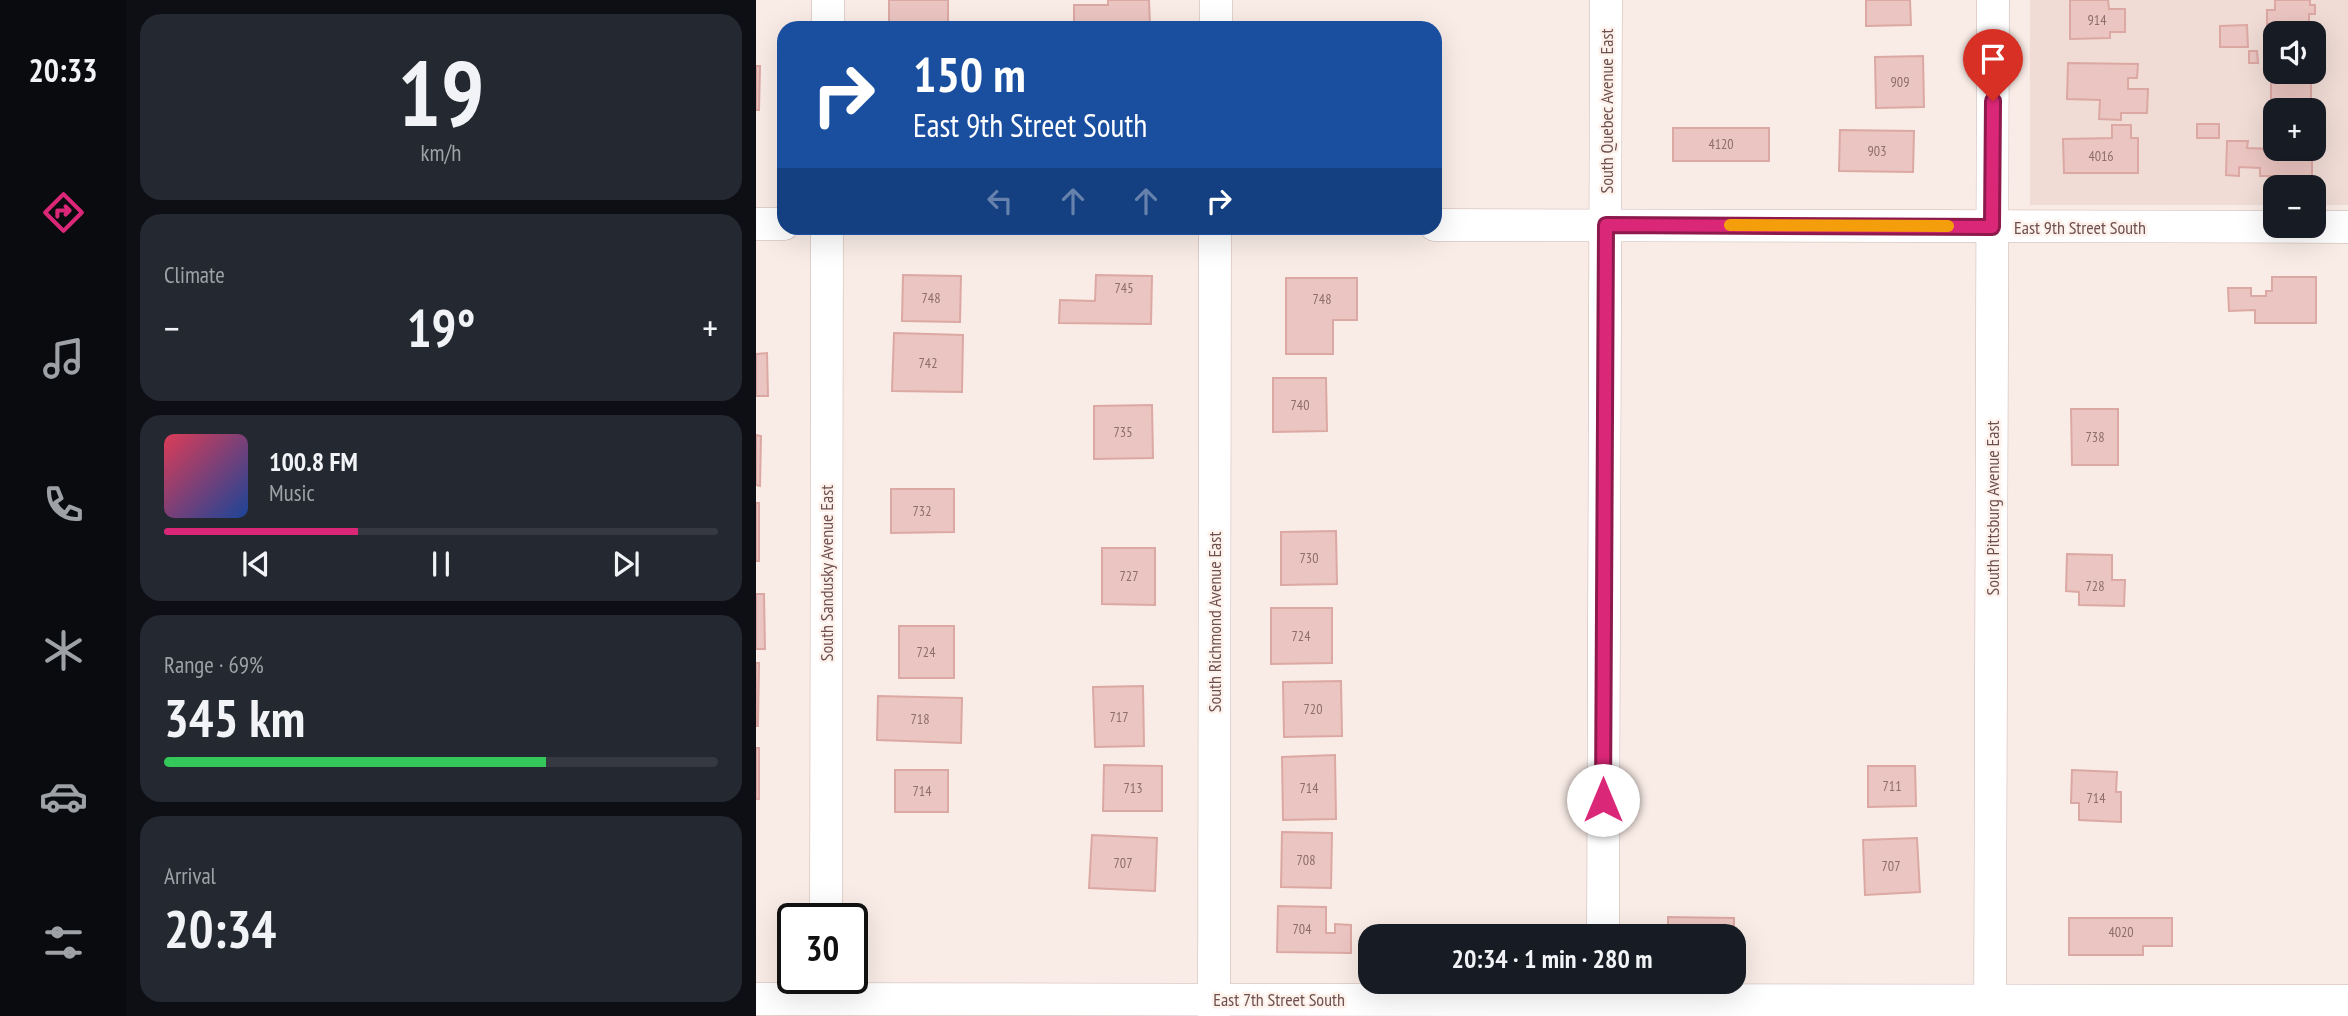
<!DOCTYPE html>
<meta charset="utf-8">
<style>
:root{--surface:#171b24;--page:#242831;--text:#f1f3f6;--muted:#9ea1a6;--line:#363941;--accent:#db2777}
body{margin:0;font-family:"PT Sans Narrow",sans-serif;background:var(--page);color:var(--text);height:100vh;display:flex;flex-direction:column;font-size:26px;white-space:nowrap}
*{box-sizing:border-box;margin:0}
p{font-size:23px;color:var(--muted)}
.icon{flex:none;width:38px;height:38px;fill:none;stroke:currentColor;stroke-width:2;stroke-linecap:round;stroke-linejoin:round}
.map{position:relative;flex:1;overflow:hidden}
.drawer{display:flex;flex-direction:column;gap:14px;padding:14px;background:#0d0f14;width:630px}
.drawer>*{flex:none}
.top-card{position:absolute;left:21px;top:21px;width:665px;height:214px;border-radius:21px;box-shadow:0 7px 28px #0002;background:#1a4fa0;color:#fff;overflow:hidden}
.buttons{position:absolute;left:1507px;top:21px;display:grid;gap:14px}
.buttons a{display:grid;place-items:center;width:63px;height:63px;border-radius:14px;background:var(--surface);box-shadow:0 7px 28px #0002;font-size:35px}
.speed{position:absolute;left:21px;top:903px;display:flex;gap:14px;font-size:35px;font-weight:700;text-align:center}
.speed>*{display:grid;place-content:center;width:91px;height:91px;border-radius:50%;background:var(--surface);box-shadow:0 7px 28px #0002;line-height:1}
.speed .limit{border:4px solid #111;border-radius:10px;background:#fff;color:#111}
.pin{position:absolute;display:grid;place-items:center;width:60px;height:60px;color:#fff;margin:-72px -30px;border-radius:50% 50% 50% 0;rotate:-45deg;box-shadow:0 0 7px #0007}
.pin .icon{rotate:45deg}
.me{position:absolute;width:77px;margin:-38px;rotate:0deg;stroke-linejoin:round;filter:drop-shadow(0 0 5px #0008)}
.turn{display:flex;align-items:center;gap:24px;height:147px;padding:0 21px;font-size:32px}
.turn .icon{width:91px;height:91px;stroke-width:2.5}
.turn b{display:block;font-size:49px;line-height:60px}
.lanes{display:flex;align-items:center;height:66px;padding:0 21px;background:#0003;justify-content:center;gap:35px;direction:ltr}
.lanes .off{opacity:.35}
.big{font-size:52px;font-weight:600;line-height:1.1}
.drawer .widget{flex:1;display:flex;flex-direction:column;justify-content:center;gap:10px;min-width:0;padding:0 24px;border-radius:21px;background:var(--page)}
.drawer .dial{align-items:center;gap:0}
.dial b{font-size:91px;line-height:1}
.song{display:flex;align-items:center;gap:21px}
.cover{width:84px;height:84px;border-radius:10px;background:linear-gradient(135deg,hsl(350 70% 55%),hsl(220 70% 35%))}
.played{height:7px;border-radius:4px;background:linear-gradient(90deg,var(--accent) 35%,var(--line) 35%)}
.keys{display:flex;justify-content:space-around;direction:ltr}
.heat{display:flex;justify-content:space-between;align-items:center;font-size:38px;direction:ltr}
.charge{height:10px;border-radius:5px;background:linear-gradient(90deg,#34c759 69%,var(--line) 0)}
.trip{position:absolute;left:602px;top:924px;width:388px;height:70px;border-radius:21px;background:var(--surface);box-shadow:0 7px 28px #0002;font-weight:600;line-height:70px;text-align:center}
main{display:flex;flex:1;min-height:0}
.tabs{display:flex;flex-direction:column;width:126px;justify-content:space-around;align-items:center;background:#090b0e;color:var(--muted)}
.tabs .icon{width:49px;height:49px}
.tabs .on{color:var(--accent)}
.tabs b{font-size:32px;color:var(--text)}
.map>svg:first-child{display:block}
.residential{fill:#f0dcd5;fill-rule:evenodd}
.building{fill:#ebc5c1;stroke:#dca8a3;stroke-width:2}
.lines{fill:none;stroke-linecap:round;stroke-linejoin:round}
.street-casing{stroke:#ccb4b0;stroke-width:33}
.street{stroke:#fff;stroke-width:32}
.route-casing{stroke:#8e194d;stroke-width:18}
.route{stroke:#db2777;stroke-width:12}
.slow{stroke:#f59e0b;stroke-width:12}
.labels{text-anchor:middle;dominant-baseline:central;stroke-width:5;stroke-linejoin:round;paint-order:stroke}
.number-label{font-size:14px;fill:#8e6d6b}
.street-label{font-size:18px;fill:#6f504e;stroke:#fdf1eb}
</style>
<main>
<nav class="tabs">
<b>20:33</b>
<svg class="icon on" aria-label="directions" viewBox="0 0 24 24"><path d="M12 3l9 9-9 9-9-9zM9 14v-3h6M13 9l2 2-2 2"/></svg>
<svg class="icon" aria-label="music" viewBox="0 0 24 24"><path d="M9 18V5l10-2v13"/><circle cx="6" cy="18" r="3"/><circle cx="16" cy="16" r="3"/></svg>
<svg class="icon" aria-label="phone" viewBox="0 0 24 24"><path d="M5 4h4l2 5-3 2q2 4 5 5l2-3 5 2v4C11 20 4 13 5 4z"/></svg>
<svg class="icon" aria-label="climate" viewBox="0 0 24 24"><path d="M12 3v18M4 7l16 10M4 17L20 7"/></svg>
<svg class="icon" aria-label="car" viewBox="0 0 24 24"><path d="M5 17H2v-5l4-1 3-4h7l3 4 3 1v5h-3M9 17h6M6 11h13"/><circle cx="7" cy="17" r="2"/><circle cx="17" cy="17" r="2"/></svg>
<svg class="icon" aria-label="filters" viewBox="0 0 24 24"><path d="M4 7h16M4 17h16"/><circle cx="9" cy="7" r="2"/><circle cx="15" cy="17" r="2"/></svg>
</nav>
<section class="drawer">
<div class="widget dial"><b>19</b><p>km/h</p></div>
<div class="widget"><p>Climate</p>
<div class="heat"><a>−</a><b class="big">19°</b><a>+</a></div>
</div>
<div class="widget">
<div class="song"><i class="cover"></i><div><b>100.8 FM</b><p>Music</p></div></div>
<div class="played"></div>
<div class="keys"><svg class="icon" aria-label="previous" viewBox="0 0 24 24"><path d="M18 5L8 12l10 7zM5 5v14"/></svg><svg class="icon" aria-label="pause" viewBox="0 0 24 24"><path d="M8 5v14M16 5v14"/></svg><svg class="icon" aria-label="next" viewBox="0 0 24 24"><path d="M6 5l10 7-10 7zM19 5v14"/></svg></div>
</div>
<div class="widget"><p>Range · 69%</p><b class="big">345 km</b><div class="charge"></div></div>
<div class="widget"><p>Arrival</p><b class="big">20:34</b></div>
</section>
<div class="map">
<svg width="1592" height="1016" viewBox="0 0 1592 1016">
<rect width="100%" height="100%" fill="#f9ece6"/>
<path class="residential" d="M1274 0H1592V205H1558V187H1519V205H1274ZM1519 33H1558V72H1519ZM1519 110H1558V149H1519Z"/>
<g class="building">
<rect x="133" y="0" width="59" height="28"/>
<path d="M352 0H393L394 27 349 28V22H340V28H318V5H352Z"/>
<path d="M1110 0H1154L1155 25 1110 26Z"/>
<path d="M1314 0H1352L1353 9H1369V32H1354V38L1314 39Z"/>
<path d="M1519 0H1554V5H1559V14H1553V33L1519 34V29H1511V10H1519Z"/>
<path d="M1491 25 1492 47H1464V26Z"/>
<path d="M1493 51H1501L1502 63H1493Z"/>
<path d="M1167 56 1168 107 1120 108 1119 57Z"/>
<path d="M1515 59H1519V72H1555V110H1526V100H1515Z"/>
<path d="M1312 63 1382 64 1381 78H1372V89H1392L1391 113H1365V120L1343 119 1344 100 1311 99Z"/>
<path d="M0 66H4L3 110H0Z"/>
<rect x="1441" y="124" width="22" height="14"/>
<path d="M1356 125H1375V138H1382V173H1308L1307 139 1356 138Z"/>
<rect x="917" y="128" width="96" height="33"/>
<path d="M1517 129 1519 149H1556V176H1504V168L1483 167V176L1470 175 1471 141H1492L1491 148 1517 149Z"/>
<path d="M1084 130 1158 131 1157 172 1083 171Z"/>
<path d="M147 275 205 276 204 322 146 321Z"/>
<path d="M340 275 396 276 395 324 303 323 304 300 339 301Z"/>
<path d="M1516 277H1560V323H1499V310L1473 311 1472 288H1495V296H1510V291H1516Z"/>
<path d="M530 278H601V320H577V354H530Z"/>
<path d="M138 333 207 335 206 392 136 391Z"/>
<path d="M11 353 12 396H0V354Z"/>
<path d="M517 378H570L571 431 517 432Z"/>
<path d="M396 405 397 458 338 459V406Z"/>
<path d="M1315 409H1362V465H1316Z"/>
<path d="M0 435 5 436 4 486 0 485Z"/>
<path d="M135 489H198V532L135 533Z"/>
<rect x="0" y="503" width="3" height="58"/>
<path d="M580 531 581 584 525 585V532Z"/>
<path d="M346 548H399V605L346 604Z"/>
<path d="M1311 554 1356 555V580H1369L1368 606 1323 605V592L1310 591Z"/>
<path d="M0 594H8L9 649H0Z"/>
<path d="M515 608H576V663L515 664Z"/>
<rect x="143" y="626" width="55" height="52"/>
<path d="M0 663H3L2 726H0Z"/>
<path d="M585 681 586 736 528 737 527 682Z"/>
<path d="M387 686 388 746 339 747 337 687Z"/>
<path d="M122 696 206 698 205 743 121 740Z"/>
<rect x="0" y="748" width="3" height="51"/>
<path d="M579 755 580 819 527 820 526 757Z"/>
<path d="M348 765 406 766V811H347Z"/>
<path d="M1112 766H1159L1160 806 1112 807Z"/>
<rect x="139" y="770" width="53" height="42"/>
<path d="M1316 770 1361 772 1360 792H1365V822L1323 820V803H1315Z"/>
<path d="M526 832 576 833 575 888 525 887Z"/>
<path d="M336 835 401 838 399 891 333 888Z"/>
<path d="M1161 838 1164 892 1109 895 1107 840Z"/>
<path d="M522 906 570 907V933H579V924L595 925V953L521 952Z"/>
<path d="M912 917 978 918V951V936H912Z"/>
<path d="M1313 918H1416V946H1387V955H1313Z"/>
</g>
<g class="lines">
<defs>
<g id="street">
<path d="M72 28V0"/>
<path d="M460 28V0"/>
<path d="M0 224H28"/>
<path d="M679 225 1592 227"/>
<path d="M70 919 71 228"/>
<path d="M847 936 850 0"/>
<path d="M0 999 1592 1001"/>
<path d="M458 1016 459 228"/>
<path d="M1234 1016 1237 0"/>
</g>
</defs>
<use href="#street" class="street-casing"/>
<use href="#street" class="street"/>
</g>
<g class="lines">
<defs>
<path id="route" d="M847 800 850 225 1236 227 1237 101"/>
</defs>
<use href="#route" class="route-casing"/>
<use href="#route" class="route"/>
<path class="slow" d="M974 225 1192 226"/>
</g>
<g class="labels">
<g class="number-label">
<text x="1341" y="20">914</text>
<text x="1144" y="82">909</text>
<text x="965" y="144">4120</text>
<text x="1121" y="151">903</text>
<text x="1345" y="156">4016</text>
<text x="368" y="288">745</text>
<text x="175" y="298">748</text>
<text x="566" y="299">748</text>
<text x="172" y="363">742</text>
<text x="544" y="405">740</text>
<text x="367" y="432">735</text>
<text x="1339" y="437">738</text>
<text x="166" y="511">732</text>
<text x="553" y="558">730</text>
<text x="373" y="576">727</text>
<text x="1339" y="586">728</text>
<text x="545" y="636">724</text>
<text x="170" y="652">724</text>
<text x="557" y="709">720</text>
<text x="363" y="717">717</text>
<text x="164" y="719">718</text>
<text x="1136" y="786">711</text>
<text x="377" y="788">713</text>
<text x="553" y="788">714</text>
<text x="166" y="791">714</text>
<text x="1340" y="798">714</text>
<text x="550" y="860">708</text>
<text x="367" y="863">707</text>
<text x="1135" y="866">707</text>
<text x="546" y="929">704</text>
<text x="1365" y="932">4020</text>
</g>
<g class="street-label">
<text transform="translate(850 111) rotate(-90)">South Quebec Avenue East</text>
<text x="1324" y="227">East 9th Street South</text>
<text transform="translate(1236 508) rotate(-90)">South Pittsburg Avenue East</text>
<text transform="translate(70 573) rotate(-90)">South Sandusky Avenue East</text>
<text transform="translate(458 622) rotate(-90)">South Richmond Avenue East</text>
<text x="523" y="999">East 7th Street South</text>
</g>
</g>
</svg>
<div class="buttons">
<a><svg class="icon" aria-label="sound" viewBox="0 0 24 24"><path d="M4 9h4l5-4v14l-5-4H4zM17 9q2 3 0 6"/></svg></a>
<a>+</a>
<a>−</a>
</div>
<div class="speed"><div class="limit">30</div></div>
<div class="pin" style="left:1237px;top:101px;background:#d93025"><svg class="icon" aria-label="arrive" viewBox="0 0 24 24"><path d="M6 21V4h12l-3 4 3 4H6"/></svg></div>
<svg class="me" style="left:847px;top:800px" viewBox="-20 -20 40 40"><circle r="19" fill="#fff"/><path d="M0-13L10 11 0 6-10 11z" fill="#db2777"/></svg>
<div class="trip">20:34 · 1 min · 280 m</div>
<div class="top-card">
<div class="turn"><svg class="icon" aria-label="right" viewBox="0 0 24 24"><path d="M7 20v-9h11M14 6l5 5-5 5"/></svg><div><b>150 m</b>East 9th Street South</div></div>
<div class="lanes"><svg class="icon off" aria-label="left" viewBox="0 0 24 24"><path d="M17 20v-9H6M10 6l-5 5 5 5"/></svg><svg class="icon off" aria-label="ahead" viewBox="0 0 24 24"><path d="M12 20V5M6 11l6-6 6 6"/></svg><svg class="icon off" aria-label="ahead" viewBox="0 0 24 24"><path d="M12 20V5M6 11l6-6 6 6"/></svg><svg class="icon" aria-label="right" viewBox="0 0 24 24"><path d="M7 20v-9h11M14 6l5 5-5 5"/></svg></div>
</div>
</div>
</main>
